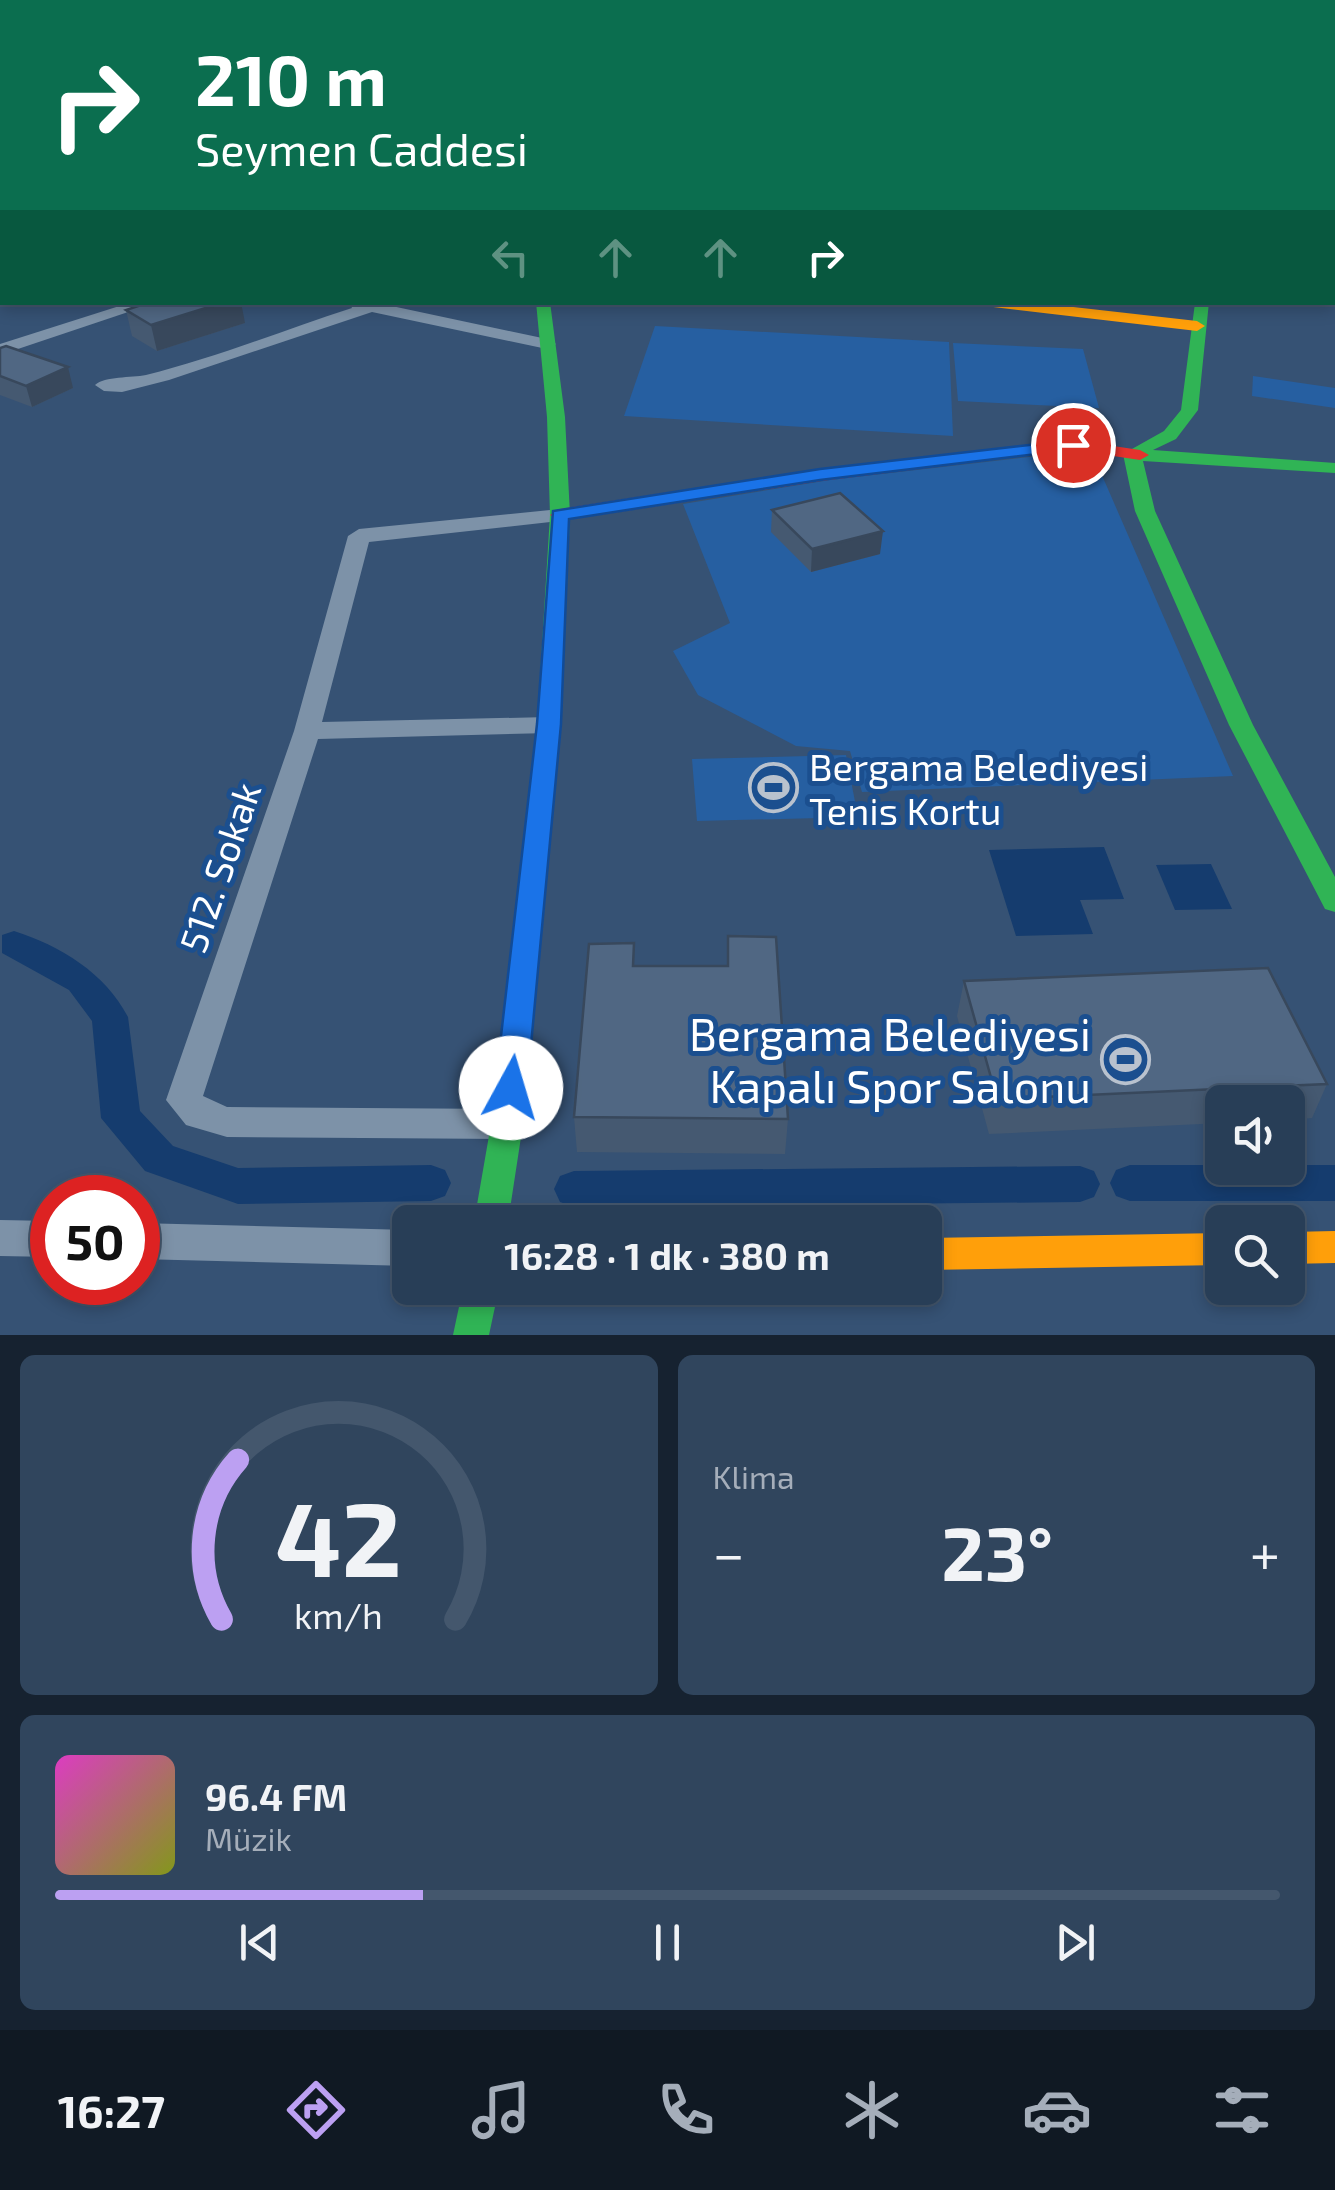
<!DOCTYPE html>
<html lang="tr">
<meta charset="utf-8">
<style>
:root{--surface:#283e57;--page:#30455d;--text:#f1f3f6;--muted:#a5aeba;--line:#44576d;--accent:#bca0f2}
body{margin:0;font-family:"Exo 2",sans-serif;background:var(--page);color:var(--text);height:100vh;display:flex;flex-direction:column;font-size:38px;white-space:nowrap}
*{box-sizing:border-box;margin:0}
p{font-size:32px;color:var(--muted)}
.icon{flex:none;width:55px;height:55px;fill:none;stroke:currentColor;stroke-width:2;stroke-linecap:round;stroke-linejoin:round}
.map{position:relative;height:1335px;overflow:hidden}
.sheet{display:flex;flex-direction:column;gap:20px;padding:20px;background:#162230;flex:1}
.sheet>*{flex:none}
.top-card{position:absolute;left:0px;top:0px;width:1335px;height:305px;box-shadow:0 5px 15px #0003,0 0 0 2px var(--line);background:#0b6e4f;color:#fff;overflow:hidden}
.tools{position:absolute;left:1205px;top:1085px;display:grid;gap:20px}
.tools a{display:grid;place-items:center;width:100px;height:100px;border-radius:15px;background:var(--surface);box-shadow:0 5px 15px #0003,0 0 0 2px var(--line);font-size:50px}
.speed{position:absolute;left:30px;top:1175px;display:flex;gap:20px;font-size:50px;font-weight:700;text-align:center}
.speed>*{display:grid;place-content:center;width:130px;height:130px;border-radius:50%;background:var(--surface);box-shadow:0 5px 15px #0003,0 0 0 2px var(--line);line-height:1}
.speed .limit{border:15px solid #d22;background:#fff;color:#111}
.pin{position:absolute;display:grid;place-items:center;width:85px;height:85px;color:#fff;margin:-42px;border:5px solid #fff;border-radius:50%;box-shadow:0 2px 10px #0007}
.me{position:absolute;width:110px;margin:-55px;rotate:6deg;stroke-linejoin:round;filter:drop-shadow(0 0 8px #0008)}
.turn{display:flex;align-items:center;gap:35px;height:210px;padding:0 30px;font-size:45px}
.turn .icon{width:130px;height:130px;stroke-width:2.5}
.turn b{display:block;font-size:70px;line-height:85px}
.lanes{display:flex;align-items:center;height:95px;padding:0 30px;background:#0003;justify-content:center;gap:50px;direction:ltr}
.lanes .off{opacity:.35}
.big{font-size:75px;font-weight:700;line-height:1.1}
.sheet .widget{flex:1;display:flex;flex-direction:column;justify-content:center;gap:15px;min-width:0;padding:0 35px;border-radius:15px;background:var(--page)}
.sheet .dial{align-items:center;gap:0}
.dial svg{height:260px;overflow:visible;fill:none;stroke:var(--line);stroke-width:7;stroke-linecap:round;text-anchor:middle}
.dial text{fill:var(--text);stroke:none}
.song{display:flex;align-items:center;gap:30px}
.cover{width:120px;height:120px;border-radius:15px;background:linear-gradient(135deg,hsl(310 70% 55%),hsl(70 70% 35%))}
.played{height:10px;border-radius:5px;background:linear-gradient(90deg,var(--accent) 30%,var(--line) 30%)}
.keys{display:flex;justify-content:space-around;direction:ltr}
.heat{display:flex;justify-content:space-between;align-items:center;font-size:55px;direction:ltr}
.sheet .tiles{flex:1;display:grid;gap:20px;grid-template-columns:1fr 1fr}
.widget:last-child{grid-column:span 2}
.trip{position:absolute;left:392px;top:1205px;width:550px;height:100px;border-radius:15px;background:var(--surface);box-shadow:0 5px 15px #0003,0 0 0 2px var(--line);font-weight:700;line-height:100px;text-align:center}
.dock{display:flex;height:160px;justify-content:space-around;align-items:center;background:#101923;color:var(--muted)}
.dock .icon{width:70px;height:70px}
.dock .active{color:var(--accent)}
.dock b{font-size:45px;color:var(--text)}
.map>svg:first-child{display:block}
.green{fill:#265fa1}
.water{fill:#153c6e}
.lines{fill:none;stroke-linecap:round;stroke-linejoin:round}
.canal{fill:#153c6e;fill-rule:evenodd}
.street{fill:#7d92a8;fill-rule:evenodd}
.fast{fill:#30b455;fill-rule:evenodd}
.slow{fill:#ff9f0a;fill-rule:evenodd}
.jam{fill:#e5322d;fill-rule:evenodd}
.wall{fill:#455971}
.shaded-wall{fill:#38485c}
.building{fill:#506783;stroke:#38485c;stroke-width:2.5}
.route{fill:#1a73e8;stroke:#114b97;stroke-width:2.5}
.labels{text-anchor:middle;dominant-baseline:central;stroke-width:10;stroke-linejoin:round;paint-order:stroke}
.poi-label{font-size:38px;fill:#fff;stroke:#1b4f8f;text-anchor:start}
.street-label{font-size:38px;fill:#fff;stroke:#1b4f8f}
.near-poi-label{font-size:45px;fill:#fff;stroke:#1b4f8f;text-anchor:end}
</style>
<div class="map">
<svg width="1335" height="1335" viewBox="0 0 1335 1335">
<rect width="100%" height="100%" fill="#365274"/>
<g class="green">
<path d="M655 326 949 342 953 436 624 416Z"/>
<path d="M953 343 1083 349 1099 408 958 401Z"/>
<path d="M1253 376 1335 388V408L1252 396Z"/>
<path d="M1081 451 1094 457 1233 776 862 792 850 751 796 746 698 695 673 651 730 623 683 504 830 480Z"/>
<path d="M846 755 858 817 697 821 692 759Z"/>
</g>
<g class="water">
<path d="M1104 847 1124 899 1080 900 1093 934 1016 936 989 850Z"/>
<path d="M1211 864 1232 909 1175 910 1156 865Z"/>
</g>
<g class="lines">
<g class="canal">
<path d="M547 0H559L560 2H549Z"/>
<path d="M1332 221 1335 222V232L1332 231Z"/>
<path d="M14 931C61 946 105 973 128 1017L140 1111 173 1146 238 1168 431 1165 445 1170 451 1183 445 1196 431 1201 238 1204 145 1171 101 1118 92 1021 69 990 2 953V935Z"/>
<path d="M1130 1165H1335V1201H1130L1116 1196 1110 1183 1116 1170Z"/>
<path d="M1080 1166 1094 1171 1100 1184 1094 1197 1080 1202 574 1207 560 1202 554 1189 560 1176 574 1171Z"/>
</g>
<g class="street">
<path d="M1332 48 1335 49V55H1332Z"/>
<rect x="1332" y="74" width="3" height="6"/>
<path d="M1335 105V113H1332V106Z"/>
<rect x="0" y="133" width="2" height="8"/>
<path d="M0 175 2 176V184H0Z"/>
<path d="M2 239V249L0 250V240Z"/>
<path d="M2 288V298L0 299V289Z"/>
<path d="M132 302H158L0 355V344Z"/>
<path d="M349 302H373L547 339 556 344 547 349 372 312 169 380 122 392 104 391 95 385C105 376 131 378 146 375 215 358 284 330 352 308Z"/>
<path d="M560 509 568 510 571 515 568 520 369 542 322 722 549 717 562 725 549 733 318 739 203 1096 227 1107 507 1109 520 1113 525 1124 520 1135 507 1139 227 1137 186 1125 166 1100 294 731 348 536 359 529Z"/>
<path d="M0 1220 52 1221V1257L0 1256Z"/>
<path d="M138 1223 410 1230V1266L138 1259Z"/>
</g>
<g class="fast">
<path d="M1327 0H1335V6Z"/>
<path d="M536 302H550L565 417 570 515 561 725 523 1124 508 1222H474L491 1124 537 725 550 515 547 417Z"/>
<path d="M1209 302 1198 410 1176 439 1153 450 1335 463V473L1143 461 1155 511 1253 725 1335 877V912L1325 909 1229 725 1135 511 1123 454 1164 431 1181 410 1195 303Z"/>
<path d="M463 1288H499L489 1335H453Z"/>
</g>
<g class="slow">
<path d="M1335 192V200L1332 201V193Z"/>
<path d="M978 302H1029L1197 321 1205 326 1197 331 985 306Z"/>
<path d="M1335 1231V1263L1288 1264V1232Z"/>
<path d="M1222 1233V1265L925 1270V1238Z"/>
</g>
<g class="jam">
<path d="M1332 261 1335 262V270H1332Z"/>
<path d="M1073 440 1140 450 1149 455 1140 460 1073 450 820 481 560 521 550 515 560 509 820 469Z"/>
</g>
</g>
<g class="wall">
<path d="M1335 117V137H1332V118Z"/>
<path d="M126 310 245 323 157 351 132 336Z"/>
<path d="M0 348 73 388 32 407 0 395Z"/>
<path d="M772 510 880 554 811 572 771 532Z"/>
<path d="M728 936 788 1119 785 1154 577 1152 574 1117 634 966H727Z"/>
<path d="M964 981 1327 1084 1312 1118 1288 1120V1102H1222V1123L989 1134 957 1016Z"/>
</g>
<g class="shaded-wall">
<path d="M225 302H241L245 323 157 351 151 325Z"/>
<path d="M68 367 73 388 32 407 26 386Z"/>
<path d="M883 531 880 554 811 572 812 549Z"/>
</g>
<g class="building">
<path d="M150 302H225L151 325 126 310Z"/>
<path d="M6 346 68 367 26 386 0 376V348Z"/>
<path d="M840 493 883 531 812 549 772 510Z"/>
<path d="M728 936 776 937 788 1119 574 1117 589 944 634 943 633 966H728Z"/>
<path d="M1268 968 1327 1084 997 1099 964 981Z"/>
</g>
<path class="route" d="M1073 440 1079 441V449L820 480 569 519 561 724 527 1088 522 1097 511 1101 500 1097 495 1088 537 724 553 511 820 469Z"/>
<defs>
<symbol id="stadium-ring" viewBox="-11 -11 22 22"><circle r="9.5" fill="#1b4f8f" stroke="#b9c2ce" stroke-width="1.5"/><path d="M0-5a6.5 5 0 1 0 0 10a6.5 5 0 1 0 0-10ZM-3.5-1.8h7v3.6h-7Z" fill="#b9c2ce"/></symbol>
</defs>
<g fill-rule="evenodd">
<use href="#stadium-ring" x="746" y="760" width="55" height="55"/>
<use href="#stadium-ring" x="1098" y="1032" width="55" height="55"/>
</g>
<g class="labels">
<g class="poi-label">
<text x="809" y="766">Bergama Belediyesi<tspan x="809" dy="44">Tenis Kortu</tspan></text>
</g>
<g class="street-label">
<text transform="translate(219 867) rotate(-71)">512. Sokak</text>
</g>
<g class="near-poi-label">
<text x="1091" y="1033">Bergama Belediyesi<tspan x="1091" dy="52">Kapalı Spor Salonu</tspan></text>
</g>
</g>
</svg>
<div class="tools">
<a><svg class="icon" aria-label="sound" viewBox="0 0 24 24"><path d="M4 9h4l5-4v14l-5-4H4zM17 9q2 3 0 6"/></svg></a>
<a><svg class="icon" aria-label="search" viewBox="0 0 24 24"><circle cx="10" cy="10" r="6"/><path d="M15 15l6 6"/></svg></a>
</div>
<div class="speed"><div class="limit">50</div></div>
<div class="pin" style="left:1073px;top:445px;background:#d93025"><svg class="icon" aria-label="arrive" viewBox="0 0 24 24"><path d="M6 21V4h12l-3 4 3 4H6"/></svg></div>
<svg class="me" style="left:511px;top:1088px" viewBox="-20 -20 40 40"><circle r="19" fill="#fff"/><path d="M0-13L10 11 0 6-10 11z" fill="#1a73e8"/></svg>
<div class="trip">16:28 · 1 dk · 380 m</div>
<div class="top-card">
<div class="turn"><svg class="icon" aria-label="right" viewBox="0 0 24 24"><path d="M7 20v-9h11M14 6l5 5-5 5"/></svg><div><b>210 m</b>Seymen Caddesi</div></div>
<div class="lanes"><svg class="icon off" aria-label="left" viewBox="0 0 24 24"><path d="M17 20v-9H6M10 6l-5 5 5 5"/></svg><svg class="icon off" aria-label="ahead" viewBox="0 0 24 24"><path d="M12 20V5M6 11l6-6 6 6"/></svg><svg class="icon off" aria-label="ahead" viewBox="0 0 24 24"><path d="M12 20V5M6 11l6-6 6 6"/></svg><svg class="icon" aria-label="right" viewBox="0 0 24 24"><path d="M7 20v-9h11M14 6l5 5-5 5"/></svg></div>
</div>
</div>
<section class="sheet">
<div class="tiles">
<div class="widget dial"><svg viewBox="0 0 100 80">
<path d="M14 69A42 42 0 1 1 86 69"/>
<path d="M14 69A42 42 0 0 1 19 20" stroke="#bca0f2"/>
<text x="50" y="56" font-size="32" font-weight="700">42</text>
<text x="50" y="72" font-size="11">km/h</text>
</svg></div>
<div class="widget"><p>Klima</p>
<div class="heat"><a>−</a><b class="big">23°</b><a>+</a></div>
</div>
<div class="widget">
<div class="song"><i class="cover"></i><div><b>96.4 FM</b><p>Müzik</p></div></div>
<div class="played"></div>
<div class="keys"><svg class="icon" aria-label="previous" viewBox="0 0 24 24"><path d="M18 5L8 12l10 7zM5 5v14"/></svg><svg class="icon" aria-label="pause" viewBox="0 0 24 24"><path d="M8 5v14M16 5v14"/></svg><svg class="icon" aria-label="next" viewBox="0 0 24 24"><path d="M6 5l10 7-10 7zM19 5v14"/></svg></div>
</div>
</div>
</section>
<nav class="dock">
<b>16:27</b>
<svg class="icon active" aria-label="directions" viewBox="0 0 24 24"><path d="M12 3l9 9-9 9-9-9zM9 14v-3h6M13 9l2 2-2 2"/></svg>
<svg class="icon" aria-label="music" viewBox="0 0 24 24"><path d="M9 18V5l10-2v13"/><circle cx="6" cy="18" r="3"/><circle cx="16" cy="16" r="3"/></svg>
<svg class="icon" aria-label="phone" viewBox="0 0 24 24"><path d="M5 4h4l2 5-3 2q2 4 5 5l2-3 5 2v4C11 20 4 13 5 4z"/></svg>
<svg class="icon" aria-label="climate" viewBox="0 0 24 24"><path d="M12 3v18M4 7l16 10M4 17L20 7"/></svg>
<svg class="icon" aria-label="car" viewBox="0 0 24 24"><path d="M5 17H2v-5l4-1 3-4h7l3 4 3 1v5h-3M9 17h6M6 11h13"/><circle cx="7" cy="17" r="2"/><circle cx="17" cy="17" r="2"/></svg>
<svg class="icon" aria-label="filters" viewBox="0 0 24 24"><path d="M4 7h16M4 17h16"/><circle cx="9" cy="7" r="2"/><circle cx="15" cy="17" r="2"/></svg>
</nav>
